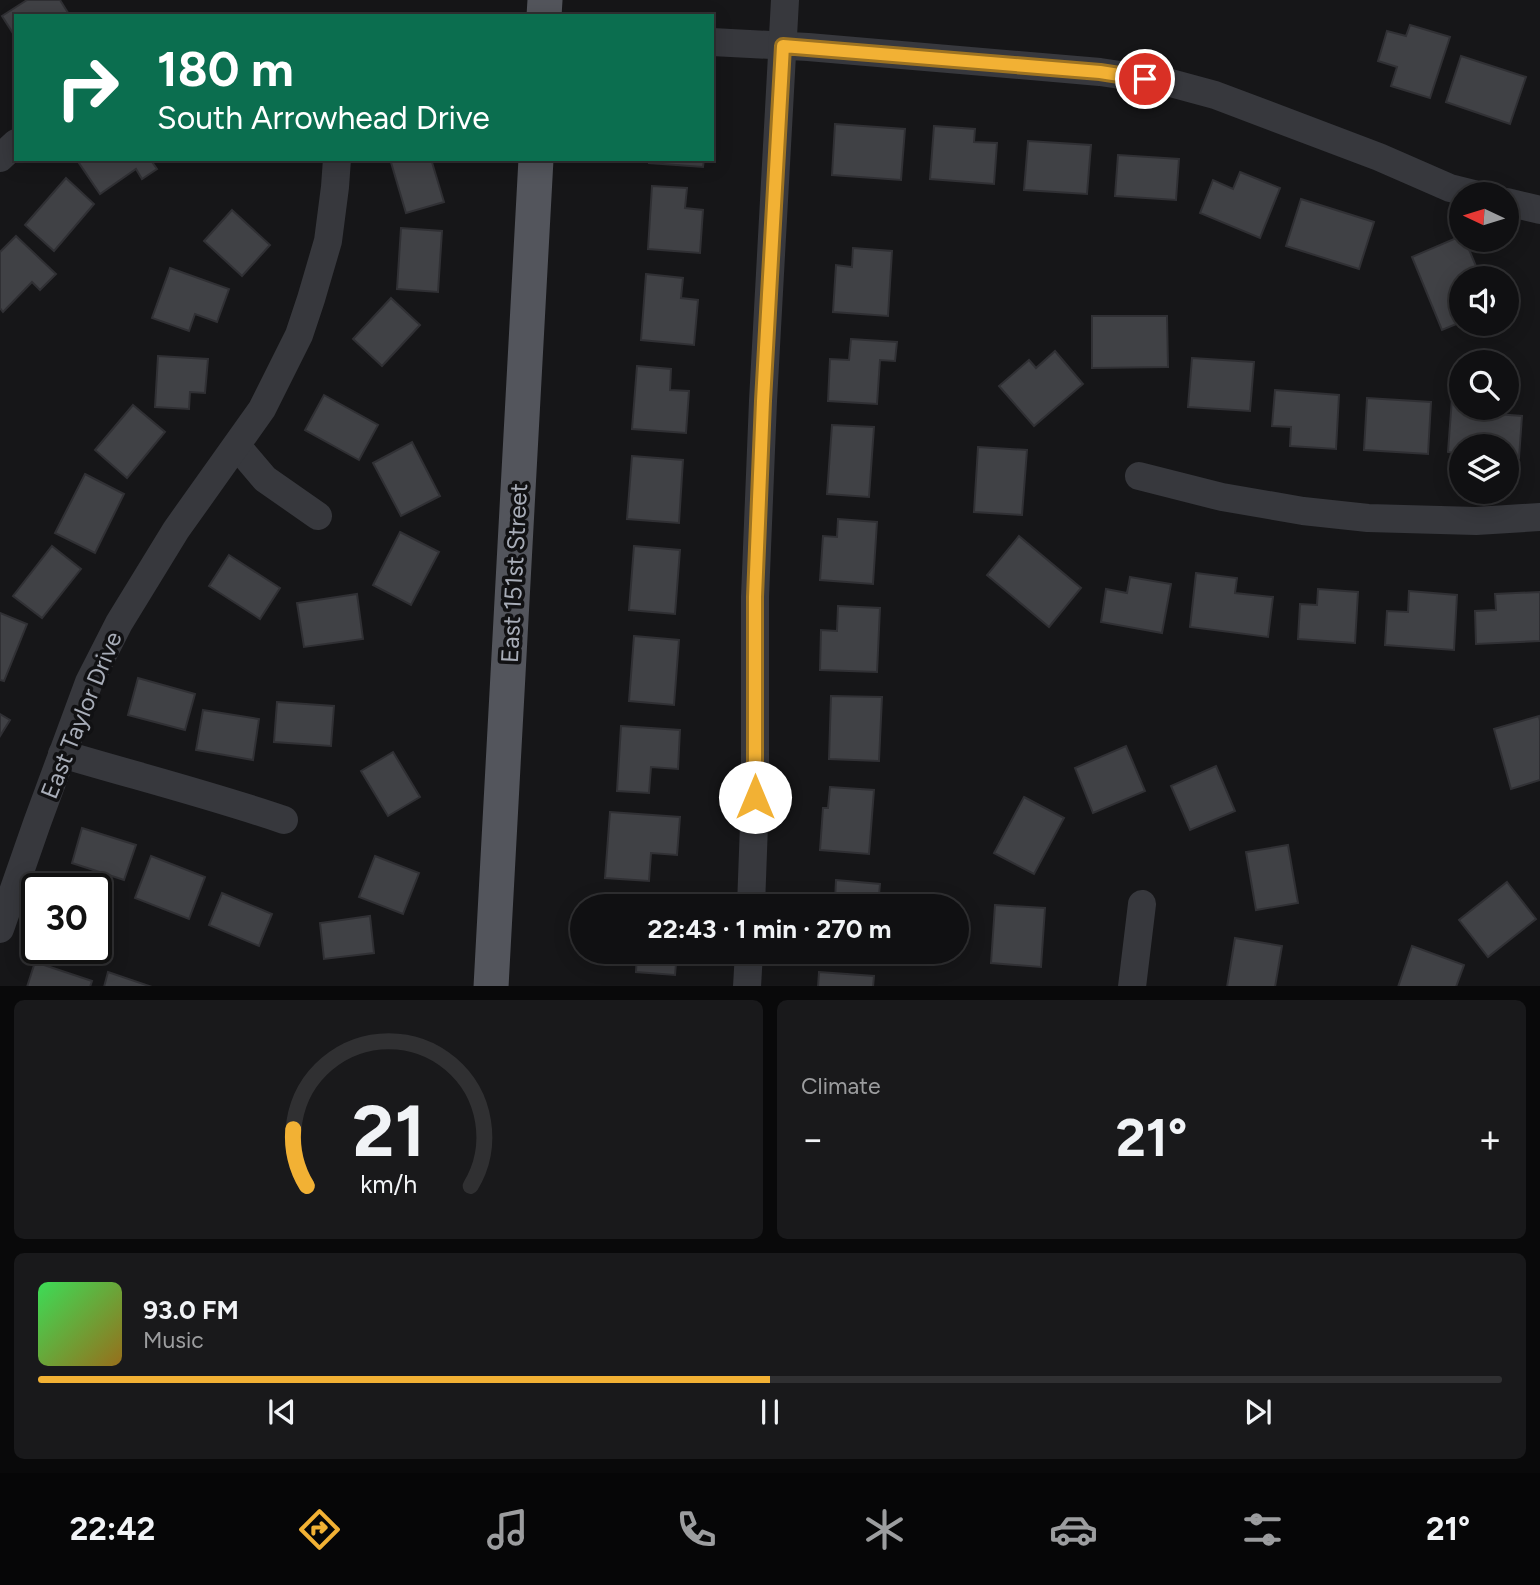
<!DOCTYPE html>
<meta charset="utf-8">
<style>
:root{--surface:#101012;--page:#19191b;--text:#f1f3f6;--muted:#9c9d9f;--line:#303032;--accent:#f2b134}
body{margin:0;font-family:Figtree,sans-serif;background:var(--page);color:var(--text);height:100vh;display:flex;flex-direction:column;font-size:26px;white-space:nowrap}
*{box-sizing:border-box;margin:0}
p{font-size:23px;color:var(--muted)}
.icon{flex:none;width:38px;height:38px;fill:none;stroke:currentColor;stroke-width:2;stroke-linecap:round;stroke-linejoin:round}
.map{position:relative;height:986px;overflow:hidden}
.panel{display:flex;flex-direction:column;gap:14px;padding:14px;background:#09090a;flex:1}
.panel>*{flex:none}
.hud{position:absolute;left:14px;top:14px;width:700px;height:147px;border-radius:0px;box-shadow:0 4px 18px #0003,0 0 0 2px var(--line);background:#0b6e4f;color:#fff;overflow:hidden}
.needle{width:46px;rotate:274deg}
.tools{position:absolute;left:1449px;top:182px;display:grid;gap:14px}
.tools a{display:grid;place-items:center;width:70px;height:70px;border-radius:50%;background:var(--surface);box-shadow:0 4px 18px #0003,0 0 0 2px var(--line);font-size:35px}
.speed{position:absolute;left:21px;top:873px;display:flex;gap:14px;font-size:35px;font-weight:700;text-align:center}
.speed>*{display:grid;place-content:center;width:91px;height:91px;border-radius:50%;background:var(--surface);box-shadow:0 4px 18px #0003,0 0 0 2px var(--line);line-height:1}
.speed .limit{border:4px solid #111;border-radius:10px;background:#fff;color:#111}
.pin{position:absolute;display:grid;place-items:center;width:60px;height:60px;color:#fff;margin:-30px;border:4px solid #fff;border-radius:50%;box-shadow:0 2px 7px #0007}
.me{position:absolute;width:77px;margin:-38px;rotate:0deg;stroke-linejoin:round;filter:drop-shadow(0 0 5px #0008)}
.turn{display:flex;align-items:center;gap:24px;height:147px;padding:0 28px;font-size:32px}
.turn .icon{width:91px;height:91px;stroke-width:2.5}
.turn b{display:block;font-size:49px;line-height:60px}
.big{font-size:52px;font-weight:700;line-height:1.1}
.panel .widget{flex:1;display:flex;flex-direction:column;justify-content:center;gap:10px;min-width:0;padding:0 24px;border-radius:10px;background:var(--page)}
.panel .dial{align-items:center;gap:0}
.dial svg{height:182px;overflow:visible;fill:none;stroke:var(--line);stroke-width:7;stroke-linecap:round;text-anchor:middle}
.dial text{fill:var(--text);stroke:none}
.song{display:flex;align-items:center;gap:21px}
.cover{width:84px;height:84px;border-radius:10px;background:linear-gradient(135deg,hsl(130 70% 55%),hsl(40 70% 35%))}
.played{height:7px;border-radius:4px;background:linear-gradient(90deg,var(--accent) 50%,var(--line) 50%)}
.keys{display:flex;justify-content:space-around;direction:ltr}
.heat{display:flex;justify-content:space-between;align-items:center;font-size:38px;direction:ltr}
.panel .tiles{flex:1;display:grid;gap:14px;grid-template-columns:1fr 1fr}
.widget:last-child{grid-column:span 2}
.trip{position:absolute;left:570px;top:894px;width:399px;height:70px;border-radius:35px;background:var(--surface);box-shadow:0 4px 18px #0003,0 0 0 2px var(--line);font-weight:700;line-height:70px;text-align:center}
.tabs{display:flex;height:112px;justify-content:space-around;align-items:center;background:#060607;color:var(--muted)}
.tabs .icon{width:49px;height:49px}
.tabs .current{color:var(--accent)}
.tabs b{font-size:32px;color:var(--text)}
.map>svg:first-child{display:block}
.building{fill:#404145;stroke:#303034;stroke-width:2}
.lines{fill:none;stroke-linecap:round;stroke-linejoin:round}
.minor{stroke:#37383d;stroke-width:28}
.major{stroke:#53555c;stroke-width:35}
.route-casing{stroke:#9d7322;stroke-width:18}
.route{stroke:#f2b134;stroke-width:12}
.labels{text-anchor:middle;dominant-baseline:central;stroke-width:7;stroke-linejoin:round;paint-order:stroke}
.street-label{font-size:24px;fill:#a8adb8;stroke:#111113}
</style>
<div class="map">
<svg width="1540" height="987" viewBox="0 0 1540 987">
<rect width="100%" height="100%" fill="#161618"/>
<g class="building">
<path d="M27 0H60L70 16H16V38L2 16Z"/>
<path d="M1410 25 1450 37 1430 98 1391 86 1397 67 1378 61 1387 31 1406 36Z"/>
<path d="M1461 56 1526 77 1510 124 1446 102Z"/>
<path d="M835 124 905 129 901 180 832 175Z"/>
<path d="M934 126 975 129 974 142 997 143 994 184 930 179Z"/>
<path d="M1028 141 1091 145 1087 194 1024 190Z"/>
<path d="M1118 155 1179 159 1176 200 1115 196Z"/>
<path d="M83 159H150L157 169 142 179 136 169 100 194 79 163Z"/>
<path d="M390 159H431L444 202 406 213Z"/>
<path d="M649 159H704L703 167 649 163Z"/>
<path d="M1240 172 1280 188 1260 238 1200 213 1213 180 1233 189Z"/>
<path d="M66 178 94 204 54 251 25 225Z"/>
<path d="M652 186 687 188 685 208 703 210 700 253 648 249Z"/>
<path d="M1301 199 1374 222 1359 269 1286 246Z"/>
<path d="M232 210 270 245 242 276 204 241Z"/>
<path d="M401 228 442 231 438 292 397 289Z"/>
<path d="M16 236 56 274 40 290 32 282 3 312 0 308V252Z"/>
<path d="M1461 236V240H1465L1481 278H1461V322L1442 330 1412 257Z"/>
<path d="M853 248 892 251 888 316 833 312 836 265 852 267Z"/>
<path d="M170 268 229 289 217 322 195 314 189 331 152 318Z"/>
<path d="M646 274 683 278 681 298 698 300 694 345 641 340Z"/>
<path d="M391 298 420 325 382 366 353 339Z"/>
<path d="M1092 316H1167L1168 367 1092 368Z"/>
<path d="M851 339 897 342 895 361 880 360 877 404 828 401 830 359 849 360Z"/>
<path d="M1055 351 1083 384 1034 426 999 386 1029 360 1036 368Z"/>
<path d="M158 356 208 359 205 393 190 392 189 409 155 407Z"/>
<path d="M1192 358 1254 362 1250 411 1188 407Z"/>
<path d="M637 366 671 369 670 390 689 391 686 433 632 429Z"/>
<path d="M1275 390 1339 395 1336 449 1290 446 1291 427 1272 426Z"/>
<path d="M324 395 378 425 359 460 305 430Z"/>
<path d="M1367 398 1431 402 1428 454 1364 450Z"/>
<path d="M1452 398 1461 399V408H1498L1497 414 1522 416 1519 458 1507 457V446H1461V454L1448 452Z"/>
<path d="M133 405 165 432 127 478 95 450Z"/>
<path d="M832 425 874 427 869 497 827 494Z"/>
<path d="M412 442 440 496 401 516 373 463Z"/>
<path d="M978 447 1027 450 1022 515 974 512Z"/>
<path d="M632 456 683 460 679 523 627 519Z"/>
<path d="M85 474 124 494 95 553 55 533Z"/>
<path d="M838 519 877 522 873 584 820 580 823 536 837 537Z"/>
<path d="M400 532 439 552 411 605 373 585Z"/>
<path d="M1019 536 1081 588 1049 627 987 575Z"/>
<path d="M52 546 81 569 42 618 13 596Z"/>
<path d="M634 546 680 550 675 614 629 610Z"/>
<path d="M229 555 280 588 260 619 209 586Z"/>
<path d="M1196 573 1237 578 1235 593 1273 597 1268 637 1190 627Z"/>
<path d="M1130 577 1171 584 1162 633 1101 622 1106 589 1127 593Z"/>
<path d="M1318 589 1358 592 1355 643 1298 639 1300 604 1317 605Z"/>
<path d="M1409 591 1457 595 1454 650 1385 645 1387 611 1408 612Z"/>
<path d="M1540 592V641L1476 644 1475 611 1496 610 1495 594Z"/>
<path d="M357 594 363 639 304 647 297 603Z"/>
<path d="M838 606 880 608 877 672 820 670 821 630 837 631Z"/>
<path d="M0 613 27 624 4 681 0 680Z"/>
<path d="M634 636 679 640 674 705 629 701Z"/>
<path d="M138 678 195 694 185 730 128 715Z"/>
<path d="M831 696 882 697 879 761 829 759Z"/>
<path d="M277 702 334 706 331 746 274 742Z"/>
<path d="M203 710 259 719 253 760 196 750Z"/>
<path d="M0 714 10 720 0 736Z"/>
<path d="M1539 716 1540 721V780L1511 789 1494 729Z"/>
<path d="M621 726 680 730 678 769 651 767 649 793 617 791Z"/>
<path d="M1126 746 1145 791 1093 813 1075 768Z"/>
<path d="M393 752 420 797 388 816 361 771Z"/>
<path d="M1216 766 1235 811 1190 830 1171 786Z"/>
<path d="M830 787 874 790 869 854 820 850 823 808H828Z"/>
<path d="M1024 797 1064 818 1034 874 994 853Z"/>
<path d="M610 812 680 817 677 855 651 853 649 881 605 878Z"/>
<path d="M82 828 136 845 124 880 72 863Z"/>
<path d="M1288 845 1298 903 1256 910 1246 852Z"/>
<path d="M151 856 205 877 189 919 135 898Z"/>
<path d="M375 856 419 873 403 914 359 897Z"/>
<path d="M836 880 880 884 878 906H818L819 900 835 901Z"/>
<path d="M1507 882 1536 919 1488 957 1459 920Z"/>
<path d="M222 893 272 914 259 946 209 925Z"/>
<path d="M995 905 1045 908 1041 967 991 963Z"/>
<path d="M370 916 374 953 324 959 320 923Z"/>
<path d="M1235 938 1282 946 1275 987H1227Z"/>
<path d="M1412 946 1464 965 1456 987H1398Z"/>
<path d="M637 952H677L675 975 636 972Z"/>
<path d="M35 962 92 981 90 987H27Z"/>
<path d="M108 972 152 987H104Z"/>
<path d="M819 972 874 976 873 987H818Z"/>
</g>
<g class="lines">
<g class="minor">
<path d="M712 42 808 47 1100 72 1167 82 1215 95 1379 157 1450 188 1474 194"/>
<path d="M0 158 16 143"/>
<path d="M1507 202 1540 210"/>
<path d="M237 446 265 479 318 516"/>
<path d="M1139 476 1222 497 1303 511 1368 518 1476 521 1540 517"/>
<path d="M62 754C136 776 211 795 284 820"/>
<path d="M751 906 755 797V597L763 401 785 0"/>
<path d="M0 929 37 823 89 682 119 623 176 530 262 409 299 335 311 299 328 241 335 187 337 159"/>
<path d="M747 987 749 952"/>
<path d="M1132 987 1142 904"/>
</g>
<g class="major">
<path d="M544 16 545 0"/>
<path d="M491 987 536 159"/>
</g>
</g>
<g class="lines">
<defs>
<path id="route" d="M755 797V597L763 401 783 46 1100 72 1145 79"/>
</defs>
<use href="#route" class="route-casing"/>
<use href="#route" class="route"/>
</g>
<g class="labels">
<g class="street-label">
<text transform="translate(514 573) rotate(-87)">East 151st Street</text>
<text transform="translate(81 715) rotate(-68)">East Taylor Drive</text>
</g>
</g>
</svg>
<div class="tools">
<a><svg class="needle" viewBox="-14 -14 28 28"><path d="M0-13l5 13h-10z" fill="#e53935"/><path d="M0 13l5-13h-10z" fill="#9c9d9f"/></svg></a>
<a><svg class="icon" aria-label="sound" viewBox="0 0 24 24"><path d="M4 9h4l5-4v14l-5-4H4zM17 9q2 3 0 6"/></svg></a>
<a><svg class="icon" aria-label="search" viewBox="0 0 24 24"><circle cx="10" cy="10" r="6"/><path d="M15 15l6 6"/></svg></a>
<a><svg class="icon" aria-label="layers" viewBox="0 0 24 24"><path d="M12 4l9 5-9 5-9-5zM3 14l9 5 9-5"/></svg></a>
</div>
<div class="speed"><div class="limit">30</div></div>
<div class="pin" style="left:1145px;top:79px;background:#d93025"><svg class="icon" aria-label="arrive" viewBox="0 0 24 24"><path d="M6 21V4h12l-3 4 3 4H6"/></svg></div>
<svg class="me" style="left:755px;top:797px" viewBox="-20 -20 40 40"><circle r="19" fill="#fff"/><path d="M0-13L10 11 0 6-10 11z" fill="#f2b134"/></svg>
<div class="trip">22:43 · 1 min · 270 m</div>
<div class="hud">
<div class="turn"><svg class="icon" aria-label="right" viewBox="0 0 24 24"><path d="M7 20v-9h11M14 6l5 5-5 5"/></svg><div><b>180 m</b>South Arrowhead Drive</div></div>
</div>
</div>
<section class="panel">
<div class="tiles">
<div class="widget dial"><svg viewBox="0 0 100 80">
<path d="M14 69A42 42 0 1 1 86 69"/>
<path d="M14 69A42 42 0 0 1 8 44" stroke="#f2b134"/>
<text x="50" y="56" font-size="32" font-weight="700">21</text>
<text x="50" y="72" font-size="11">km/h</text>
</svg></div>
<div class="widget"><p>Climate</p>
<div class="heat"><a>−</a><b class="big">21°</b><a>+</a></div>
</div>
<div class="widget">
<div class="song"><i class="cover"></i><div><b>93.0 FM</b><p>Music</p></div></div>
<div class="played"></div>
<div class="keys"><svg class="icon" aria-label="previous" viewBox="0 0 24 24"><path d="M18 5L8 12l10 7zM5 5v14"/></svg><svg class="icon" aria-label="pause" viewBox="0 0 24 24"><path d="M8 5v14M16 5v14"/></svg><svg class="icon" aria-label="next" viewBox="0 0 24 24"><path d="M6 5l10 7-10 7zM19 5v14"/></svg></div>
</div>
</div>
</section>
<nav class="tabs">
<b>22:42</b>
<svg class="icon current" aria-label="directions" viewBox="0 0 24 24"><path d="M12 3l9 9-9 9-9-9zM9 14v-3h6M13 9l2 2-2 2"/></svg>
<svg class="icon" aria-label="music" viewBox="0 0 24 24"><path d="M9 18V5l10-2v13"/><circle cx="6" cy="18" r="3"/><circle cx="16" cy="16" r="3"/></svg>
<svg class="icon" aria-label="phone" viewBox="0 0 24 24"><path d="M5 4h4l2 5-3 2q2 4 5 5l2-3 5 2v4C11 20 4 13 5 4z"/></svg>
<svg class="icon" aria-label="climate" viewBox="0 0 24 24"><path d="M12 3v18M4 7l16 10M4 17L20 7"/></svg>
<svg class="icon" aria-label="car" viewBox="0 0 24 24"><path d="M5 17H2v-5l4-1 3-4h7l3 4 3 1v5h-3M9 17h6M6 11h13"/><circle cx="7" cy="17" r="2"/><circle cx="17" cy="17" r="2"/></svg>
<svg class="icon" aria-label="filters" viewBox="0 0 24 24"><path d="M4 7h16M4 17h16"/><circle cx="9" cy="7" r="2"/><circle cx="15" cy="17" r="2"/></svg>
<b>21°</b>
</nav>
